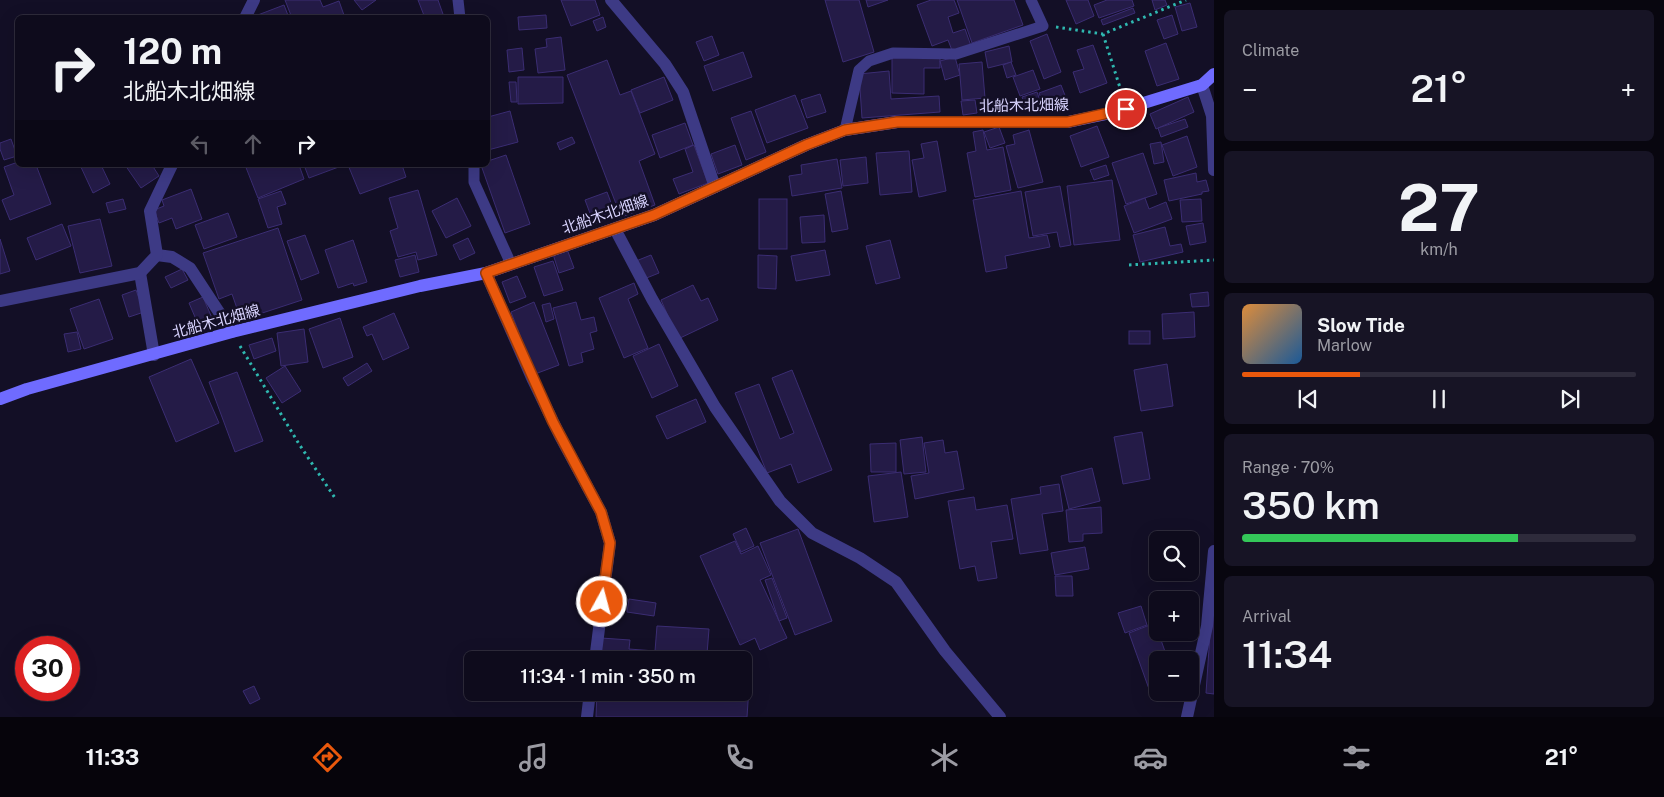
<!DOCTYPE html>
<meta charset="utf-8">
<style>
:root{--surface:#0e0b1c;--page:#171425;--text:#f1f3f6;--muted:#9b9ba3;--line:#2e2b3b;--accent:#ea580c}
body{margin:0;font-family:"Public Sans","Noto Sans JP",sans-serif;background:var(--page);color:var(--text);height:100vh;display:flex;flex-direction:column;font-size:19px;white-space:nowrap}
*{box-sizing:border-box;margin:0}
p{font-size:16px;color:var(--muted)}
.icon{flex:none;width:28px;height:28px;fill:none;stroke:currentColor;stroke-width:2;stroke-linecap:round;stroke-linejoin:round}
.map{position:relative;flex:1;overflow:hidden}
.panel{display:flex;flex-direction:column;gap:10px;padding:10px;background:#08060f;width:450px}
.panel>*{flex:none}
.top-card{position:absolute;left:15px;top:15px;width:475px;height:152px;border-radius:8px;box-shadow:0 5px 20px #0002,0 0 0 1px var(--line);background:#0e0b1c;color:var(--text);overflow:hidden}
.controls{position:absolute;left:1149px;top:531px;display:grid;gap:10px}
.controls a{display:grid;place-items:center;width:50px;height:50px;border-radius:8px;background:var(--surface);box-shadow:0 5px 20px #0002,0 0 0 1px var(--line);font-size:25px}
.speed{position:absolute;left:15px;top:636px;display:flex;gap:10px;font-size:25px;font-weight:700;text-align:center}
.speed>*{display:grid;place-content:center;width:65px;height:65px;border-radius:50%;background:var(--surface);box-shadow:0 5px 20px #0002,0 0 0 1px var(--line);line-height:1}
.speed .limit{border:8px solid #d22;background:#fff;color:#111}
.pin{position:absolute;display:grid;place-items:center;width:42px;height:42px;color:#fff;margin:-21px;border:2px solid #fff;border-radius:50%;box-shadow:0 1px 5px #0007}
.me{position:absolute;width:55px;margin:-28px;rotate:7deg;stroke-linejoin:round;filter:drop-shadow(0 0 4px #0008)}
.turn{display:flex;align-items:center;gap:18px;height:105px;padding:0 25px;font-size:22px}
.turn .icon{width:65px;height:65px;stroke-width:2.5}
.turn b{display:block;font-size:35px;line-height:42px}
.lanes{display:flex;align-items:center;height:48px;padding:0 25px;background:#0003;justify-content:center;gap:25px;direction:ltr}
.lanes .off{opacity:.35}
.big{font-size:38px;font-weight:600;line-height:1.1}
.panel .card{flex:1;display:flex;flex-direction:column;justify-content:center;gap:8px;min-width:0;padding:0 18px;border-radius:8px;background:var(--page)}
.panel .dial{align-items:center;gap:0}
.dial b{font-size:65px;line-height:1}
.song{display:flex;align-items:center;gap:15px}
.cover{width:60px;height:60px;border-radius:8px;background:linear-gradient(135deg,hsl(30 70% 55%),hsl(210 70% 35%))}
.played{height:5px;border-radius:2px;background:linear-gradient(90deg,var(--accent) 30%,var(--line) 30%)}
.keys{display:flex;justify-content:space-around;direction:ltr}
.heat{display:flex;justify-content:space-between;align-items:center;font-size:28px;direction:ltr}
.charge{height:8px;border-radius:4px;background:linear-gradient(90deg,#34c759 70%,var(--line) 0)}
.trip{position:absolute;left:464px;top:651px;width:288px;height:50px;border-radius:8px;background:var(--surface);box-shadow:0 5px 20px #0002,0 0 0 1px var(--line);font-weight:600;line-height:50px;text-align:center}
.dock{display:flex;height:80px;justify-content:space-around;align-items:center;background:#06040b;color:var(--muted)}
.dock .icon{width:35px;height:35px}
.dock .active{color:var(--accent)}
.dock b{font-size:22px;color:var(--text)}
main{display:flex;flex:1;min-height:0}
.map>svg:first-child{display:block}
.building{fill:#241b47;stroke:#3b2d73}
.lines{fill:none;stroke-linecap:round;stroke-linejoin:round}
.path{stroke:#2fb8b0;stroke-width:3;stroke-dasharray:2.5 4;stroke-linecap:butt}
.lane{stroke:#3d3a85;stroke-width:11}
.street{stroke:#3d3a85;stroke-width:12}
.secondary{stroke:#6f6bff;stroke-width:12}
.route-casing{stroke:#983908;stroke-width:12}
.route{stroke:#ea580c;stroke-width:9}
.labels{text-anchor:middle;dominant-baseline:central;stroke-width:5;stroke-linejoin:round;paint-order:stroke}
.street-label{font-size:15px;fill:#d9d4ff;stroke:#130f26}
</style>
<main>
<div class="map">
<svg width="1214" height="717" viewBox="0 0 1214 717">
<rect width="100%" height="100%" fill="#130f26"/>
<g class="building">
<path d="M285 0H320L323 7 339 1 345 18H292Z"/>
<path d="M354 0H376L362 10Z"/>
<path d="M418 0H438L444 17 425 18Z"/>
<path d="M561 0H595L600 15 571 26Z"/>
<path d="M825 0H859L874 52 843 62Z"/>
<path d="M866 0H888L868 7Z"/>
<path d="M931 0H954L959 13 948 17 953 33 965 29 971 46 953 53 948 40 932 46 917 5Z"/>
<path d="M957 0H1014L1023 25 972 43Z"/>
<path d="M1066 0H1088L1094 16 1076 24Z"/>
<path d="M1107 0H1132L1134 6 1099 18 1094 5Z"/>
<path d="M1152 0H1165L1167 5 1155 10Z"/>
<path d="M1190 3 1197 27 1182 31 1175 7Z"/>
<path d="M284 5 289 18H250Z"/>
<path d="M1133 8 1135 13 1103 25 1101 20Z"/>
<path d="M546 15 547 28 519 30 518 17Z"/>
<path d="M1172 15 1178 34 1164 39 1157 20Z"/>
<path d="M603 17 606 27 597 31 593 21Z"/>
<path d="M1047 34 1061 72 1044 79 1030 41Z"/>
<path d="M712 36 719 55 704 61 696 42Z"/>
<path d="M561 37 565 70 538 73 535 49 547 47 546 39Z"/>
<path d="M1166 43 1179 79 1157 86 1145 51Z"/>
<path d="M1093 45 1107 83 1080 93 1073 72 1084 69 1077 50Z"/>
<path d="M1009 46 1012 62 988 68 985 52Z"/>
<path d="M522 48 524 70 509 72 507 50Z"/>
<path d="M743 52 752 77 713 91 704 66Z"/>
<path d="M892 54 940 55V68H924V94L892 93Z"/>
<path d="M955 57 960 75 945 80 940 61Z"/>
<path d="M607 60 620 95 631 91 655 154 639 161 655 205 621 217 567 75Z"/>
<path d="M982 62 985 98 962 100 959 64Z"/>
<path d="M1011 62 1016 75 1007 78 1003 65Z"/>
<path d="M1033 70 1040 89 1020 96 1013 77Z"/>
<path d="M889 71 891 99 939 96 940 112 862 118 859 74Z"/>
<path d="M518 77H563V103L518 104Z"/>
<path d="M664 77 673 100 640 113 631 90Z"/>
<path d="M509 82H516L517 102H511Z"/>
<path d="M1061 85 1066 98 1044 106 1039 93Z"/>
<path d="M1037 92 1042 106 1027 111 1022 97Z"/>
<path d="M820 94 826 112 807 118 801 100Z"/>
<path d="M795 95 808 128 767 143 755 110Z"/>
<path d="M1188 97 1194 112 1156 129 1150 114Z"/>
<path d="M975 100 977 113 963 115 961 101Z"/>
<path d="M510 111 518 142 488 150V117Z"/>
<path d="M751 111 766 152 746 160 731 118Z"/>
<path d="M1185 119 1188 127 1161 137 1158 128Z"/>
<path d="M685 123 693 145 660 158 652 135Z"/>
<path d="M1097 126 1109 157 1081 167 1070 136Z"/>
<path d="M999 127 1005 143 990 148 984 132Z"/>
<path d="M983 130 987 150 1003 147 1011 190 975 197 967 153 976 151 973 132Z"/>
<path d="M1029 130 1043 182 1018 188 1006 146 1015 144 1013 135Z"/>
<path d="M1187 136 1197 167 1173 176 1162 145Z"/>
<path d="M572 137 575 143 560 150 557 143Z"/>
<path d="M11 139 17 156 4 160 0 149V143Z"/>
<path d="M937 141 946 191 919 197 912 160 924 158 921 144Z"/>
<path d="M1161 142 1164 162 1154 164 1150 144Z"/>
<path d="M694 145 708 183 679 194 673 179 693 172 685 149Z"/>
<path d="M735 145 742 165 718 174 711 154Z"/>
<path d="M909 151 912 192 880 195 876 153Z"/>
<path d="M1143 153 1157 194 1126 204 1112 163Z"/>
<path d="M506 155 530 224 505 233 481 165H488V161Z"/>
<path d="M866 157 868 183 843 186 840 160Z"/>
<path d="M837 159 842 188 792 196 789 176 802 174 801 165Z"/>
<path d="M18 162V165H36L51 204 10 220 2 200 14 195 4 167Z"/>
<path d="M80 165H101L110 184 93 193Z"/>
<path d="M125 165H152L159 176 141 188Z"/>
<path d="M245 165H299L304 179 258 198Z"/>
<path d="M304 165H344L309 178Z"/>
<path d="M348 165H402L406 177 360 194Z"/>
<path d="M1106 165 1109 175 1094 180 1090 170Z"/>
<path d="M1196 173 1197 182 1206 180 1209 191 1202 192V194L1169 201 1164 180Z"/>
<path d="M1112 180 1120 240 1074 245 1067 186Z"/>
<path d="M1060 186 1071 245 1060 247 1057 232 1033 236 1025 192Z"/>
<path d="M191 189 202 219 176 229 172 218 159 223 154 210 164 206 162 200Z"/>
<path d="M418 190 437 255 418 260 416 252 398 257 390 231 398 228 389 198Z"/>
<path d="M281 191 286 204 277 207 282 224 268 228 258 199Z"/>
<path d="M841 191 848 229 832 232 825 194Z"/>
<path d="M1021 191 1029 238 1047 235 1050 247 1005 256 1007 268 986 272 973 200Z"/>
<path d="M607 192 616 216 594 224 585 200Z"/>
<path d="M457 198 471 226 446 238 432 211Z"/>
<path d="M1145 198 1149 209 1166 202 1172 219 1134 233 1124 206Z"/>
<path d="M123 199 126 209 109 213 106 203Z"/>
<rect x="759" y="199" width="28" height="50"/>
<path d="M1201 199 1202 221 1182 222 1180 200Z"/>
<path d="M228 213 237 237 204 249 195 225Z"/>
<path d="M824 215 825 242 802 243 800 217Z"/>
<path d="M100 219 112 266 80 273 68 226Z"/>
<path d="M1203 223 1206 242 1190 245 1186 226Z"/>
<path d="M62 224 71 246 36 260 27 238Z"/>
<path d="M1165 227 1170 246 1181 244 1183 252 1140 262 1133 235Z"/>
<path d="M278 228 302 300 241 320 232 294 219 299 203 253Z"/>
<path d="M305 235 319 273 301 280 287 241Z"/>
<path d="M468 238 475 253 460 260 453 245Z"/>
<path d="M0 239 10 271 0 274Z"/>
<path d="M353 240 367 282 354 286 353 283 338 288 325 250Z"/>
<path d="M890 240 900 278 876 284 866 246Z"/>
<path d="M567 249 574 268 559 273 553 254Z"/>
<path d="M825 250 830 275 796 281 791 256Z"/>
<path d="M415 255 419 272 400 277 395 260Z"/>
<path d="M651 255 659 273 644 279 636 261Z"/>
<path d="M758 255 777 256 776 289 758 288Z"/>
<path d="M553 261 563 290 544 296 534 267Z"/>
<path d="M182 269 188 280 171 288 165 277Z"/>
<path d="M517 276 526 297 510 303 502 282Z"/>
<path d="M634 283 638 294 628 299 648 348 624 358 599 298Z"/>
<path d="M693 285 701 301 708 298 718 320 678 339 661 300Z"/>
<path d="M136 290 144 312 129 317 122 295Z"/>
<path d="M1208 292 1209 306 1192 307 1190 294Z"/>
<path d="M203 297 215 325 201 331 189 303Z"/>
<path d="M99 299 113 339 84 349 70 309Z"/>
<path d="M534 302 559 365 535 374 511 312Z"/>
<path d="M576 302 581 320 594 317 597 331 590 333 594 349 581 353 583 362 569 366 553 308Z"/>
<path d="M550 303 554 319 546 322 542 305Z"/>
<path d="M1194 312 1195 337 1163 339 1162 314Z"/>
<path d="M394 313 409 348 383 360 372 334 367 336 363 327Z"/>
<path d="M340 318 353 357 323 368 309 329Z"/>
<path d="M304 329 308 362 281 366 277 333Z"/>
<rect x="1129" y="331" width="21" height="13"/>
<path d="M77 332 81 349 68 352 64 334Z"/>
<path d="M272 338 276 351 254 359 249 345Z"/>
<path d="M659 344 678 386 652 398 633 356Z"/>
<path d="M191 359 219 423 176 442 149 377Z"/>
<path d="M367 363 372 371 348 386 343 378Z"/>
<path d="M1167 364 1173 406 1141 411 1134 370Z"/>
<path d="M285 366 301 391 282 403 266 378Z"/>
<path d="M792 370 832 470 798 483 791 464 767 473 735 393 759 384 780 439 794 433 772 378Z"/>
<path d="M237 372 263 441 235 452 209 382Z"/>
<path d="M696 399 706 422 667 439 656 416Z"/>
<path d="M1142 432 1150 479 1123 484 1114 437Z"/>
<path d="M922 437 926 472 904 474 900 440Z"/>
<path d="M943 440 945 453 957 451 964 489 915 499 911 476 929 473 924 443Z"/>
<path d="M896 443V472H871L870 444Z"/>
<path d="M1092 468 1100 501 1069 509 1061 476Z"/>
<path d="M901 472 908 517 874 522 868 476Z"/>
<path d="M1059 484 1063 511 1042 514 1048 550 1020 554 1011 499 1041 494 1040 487Z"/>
<path d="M974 497 976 510 1007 505 1013 539 991 542 997 578 978 581 975 566 960 569 948 501Z"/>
<path d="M1101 507 1102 533 1083 534V541L1069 542 1066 510Z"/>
<path d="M746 528 754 546 741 552 733 534Z"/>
<path d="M798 529 832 621 795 635 760 543Z"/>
<path d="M735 541 741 554 758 546 771 575 760 580 787 638 760 650 755 638 740 645 700 556Z"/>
<path d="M1085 547 1089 569 1055 575 1051 553Z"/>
<path d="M1214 575V694L1206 693Z"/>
<path d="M1055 576H1072L1073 596H1056Z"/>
<path d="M772 578 787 618 779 621 765 580Z"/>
<path d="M629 599 656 603 654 616 627 612Z"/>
<path d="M1141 606 1147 625 1125 633 1118 613Z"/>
<path d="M1155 623 1168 660H1158V686L1149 689 1129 633Z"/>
<path d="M657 626 709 629 707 654 751 657 747 717H596L597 692H742V660H600L601 638 630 640 629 649 655 651Z"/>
<path d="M254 686 260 699 250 704 243 691Z"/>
</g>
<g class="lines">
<g class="path">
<path d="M1056 27 1103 34 1186 0"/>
<path d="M1103 34 1122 94"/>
<path d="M1129 265 1214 260"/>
<path d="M240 346 299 444 335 498"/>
</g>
<g class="lane">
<path d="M458 0 460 18"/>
<path d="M845 130 859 70 869 61 893 53 956 54 1043 26 1031 0"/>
<path d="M474 165V182L511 264"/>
</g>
<g class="street">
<path d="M611 0 665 64 683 92 715 187"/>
<path d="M245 18 254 0"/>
<path d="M1202 85 1212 116 1214 170"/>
<path d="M615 229 652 299 715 407 780 501 812 533 860 558 896 582 945 651 1000 717"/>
<path d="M157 255 172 257 190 268 232 332"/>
<path d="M140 273 154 355"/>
<path d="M486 273 533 380 560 436 601 512 610 543 595 660"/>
<path d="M0 301 140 273 157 255 150 211 172 165"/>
<path d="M587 717 590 692"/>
<path d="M1187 717 1207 626 1214 551"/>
</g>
<path class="secondary" d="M0 399 27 389 232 332 420 286 486 273 654 215 806 145 845 130 897 122H1068L1111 113 1202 85 1214 74"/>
</g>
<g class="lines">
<defs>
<path id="route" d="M602 602 610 543 601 512 553 422 486 273 654 215 806 145 845 130 897 122H1068L1126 109"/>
</defs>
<use href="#route" class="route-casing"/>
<use href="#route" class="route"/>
</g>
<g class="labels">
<g class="street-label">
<text transform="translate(1024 105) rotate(-1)">北船木北畑線</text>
<text transform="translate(605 214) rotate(-19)">北船木北畑線</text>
<text transform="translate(216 321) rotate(-15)">北船木北畑線</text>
</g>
</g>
</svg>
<div class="controls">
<a><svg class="icon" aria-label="search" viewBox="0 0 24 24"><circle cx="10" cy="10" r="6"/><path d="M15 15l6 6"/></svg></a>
<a>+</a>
<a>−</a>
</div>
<div class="speed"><div class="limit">30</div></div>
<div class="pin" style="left:1126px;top:109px;background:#d93025"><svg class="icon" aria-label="arrive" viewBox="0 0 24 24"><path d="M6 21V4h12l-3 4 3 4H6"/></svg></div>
<svg class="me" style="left:602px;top:602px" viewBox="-20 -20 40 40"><circle r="17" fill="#ea580c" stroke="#fff" stroke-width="3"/><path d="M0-11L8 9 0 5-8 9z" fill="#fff"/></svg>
<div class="trip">11:34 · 1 min · 350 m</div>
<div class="top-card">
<div class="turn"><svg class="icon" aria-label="right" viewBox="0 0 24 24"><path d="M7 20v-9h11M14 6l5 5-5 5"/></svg><div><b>120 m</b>北船木北畑線</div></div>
<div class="lanes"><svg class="icon off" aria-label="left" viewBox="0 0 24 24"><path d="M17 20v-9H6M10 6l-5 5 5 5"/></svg><svg class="icon off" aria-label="ahead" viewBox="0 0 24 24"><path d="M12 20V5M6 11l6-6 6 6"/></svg><svg class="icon" aria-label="right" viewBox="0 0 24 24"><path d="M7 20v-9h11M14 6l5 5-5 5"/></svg></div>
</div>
</div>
<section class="panel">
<div class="card"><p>Climate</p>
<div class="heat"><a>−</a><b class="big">21°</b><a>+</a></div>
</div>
<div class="card dial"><b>27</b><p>km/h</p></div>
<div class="card">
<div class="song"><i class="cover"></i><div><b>Slow Tide</b><p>Marlow</p></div></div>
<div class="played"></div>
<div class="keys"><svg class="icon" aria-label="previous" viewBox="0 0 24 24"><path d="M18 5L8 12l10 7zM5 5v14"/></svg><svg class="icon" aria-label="pause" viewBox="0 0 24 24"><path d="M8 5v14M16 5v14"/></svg><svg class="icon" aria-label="next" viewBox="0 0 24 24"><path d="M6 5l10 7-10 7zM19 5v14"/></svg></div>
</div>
<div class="card"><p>Range · 70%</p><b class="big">350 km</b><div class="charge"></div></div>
<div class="card"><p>Arrival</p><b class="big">11:34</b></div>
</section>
</main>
<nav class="dock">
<b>11:33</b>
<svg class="icon active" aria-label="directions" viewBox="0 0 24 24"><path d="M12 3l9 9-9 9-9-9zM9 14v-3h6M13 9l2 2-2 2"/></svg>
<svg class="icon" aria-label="music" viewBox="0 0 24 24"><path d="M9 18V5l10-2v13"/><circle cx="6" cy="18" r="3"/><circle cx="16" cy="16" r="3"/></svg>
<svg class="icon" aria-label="phone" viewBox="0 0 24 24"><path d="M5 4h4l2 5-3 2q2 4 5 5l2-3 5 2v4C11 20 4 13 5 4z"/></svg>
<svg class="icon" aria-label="climate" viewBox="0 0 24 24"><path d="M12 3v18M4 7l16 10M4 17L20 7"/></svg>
<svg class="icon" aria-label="car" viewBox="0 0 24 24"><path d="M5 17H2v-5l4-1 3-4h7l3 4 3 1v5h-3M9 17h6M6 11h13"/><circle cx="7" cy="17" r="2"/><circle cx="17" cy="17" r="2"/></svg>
<svg class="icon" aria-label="filters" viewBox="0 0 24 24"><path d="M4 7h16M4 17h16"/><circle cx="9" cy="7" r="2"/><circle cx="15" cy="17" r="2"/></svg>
<b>21°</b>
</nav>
